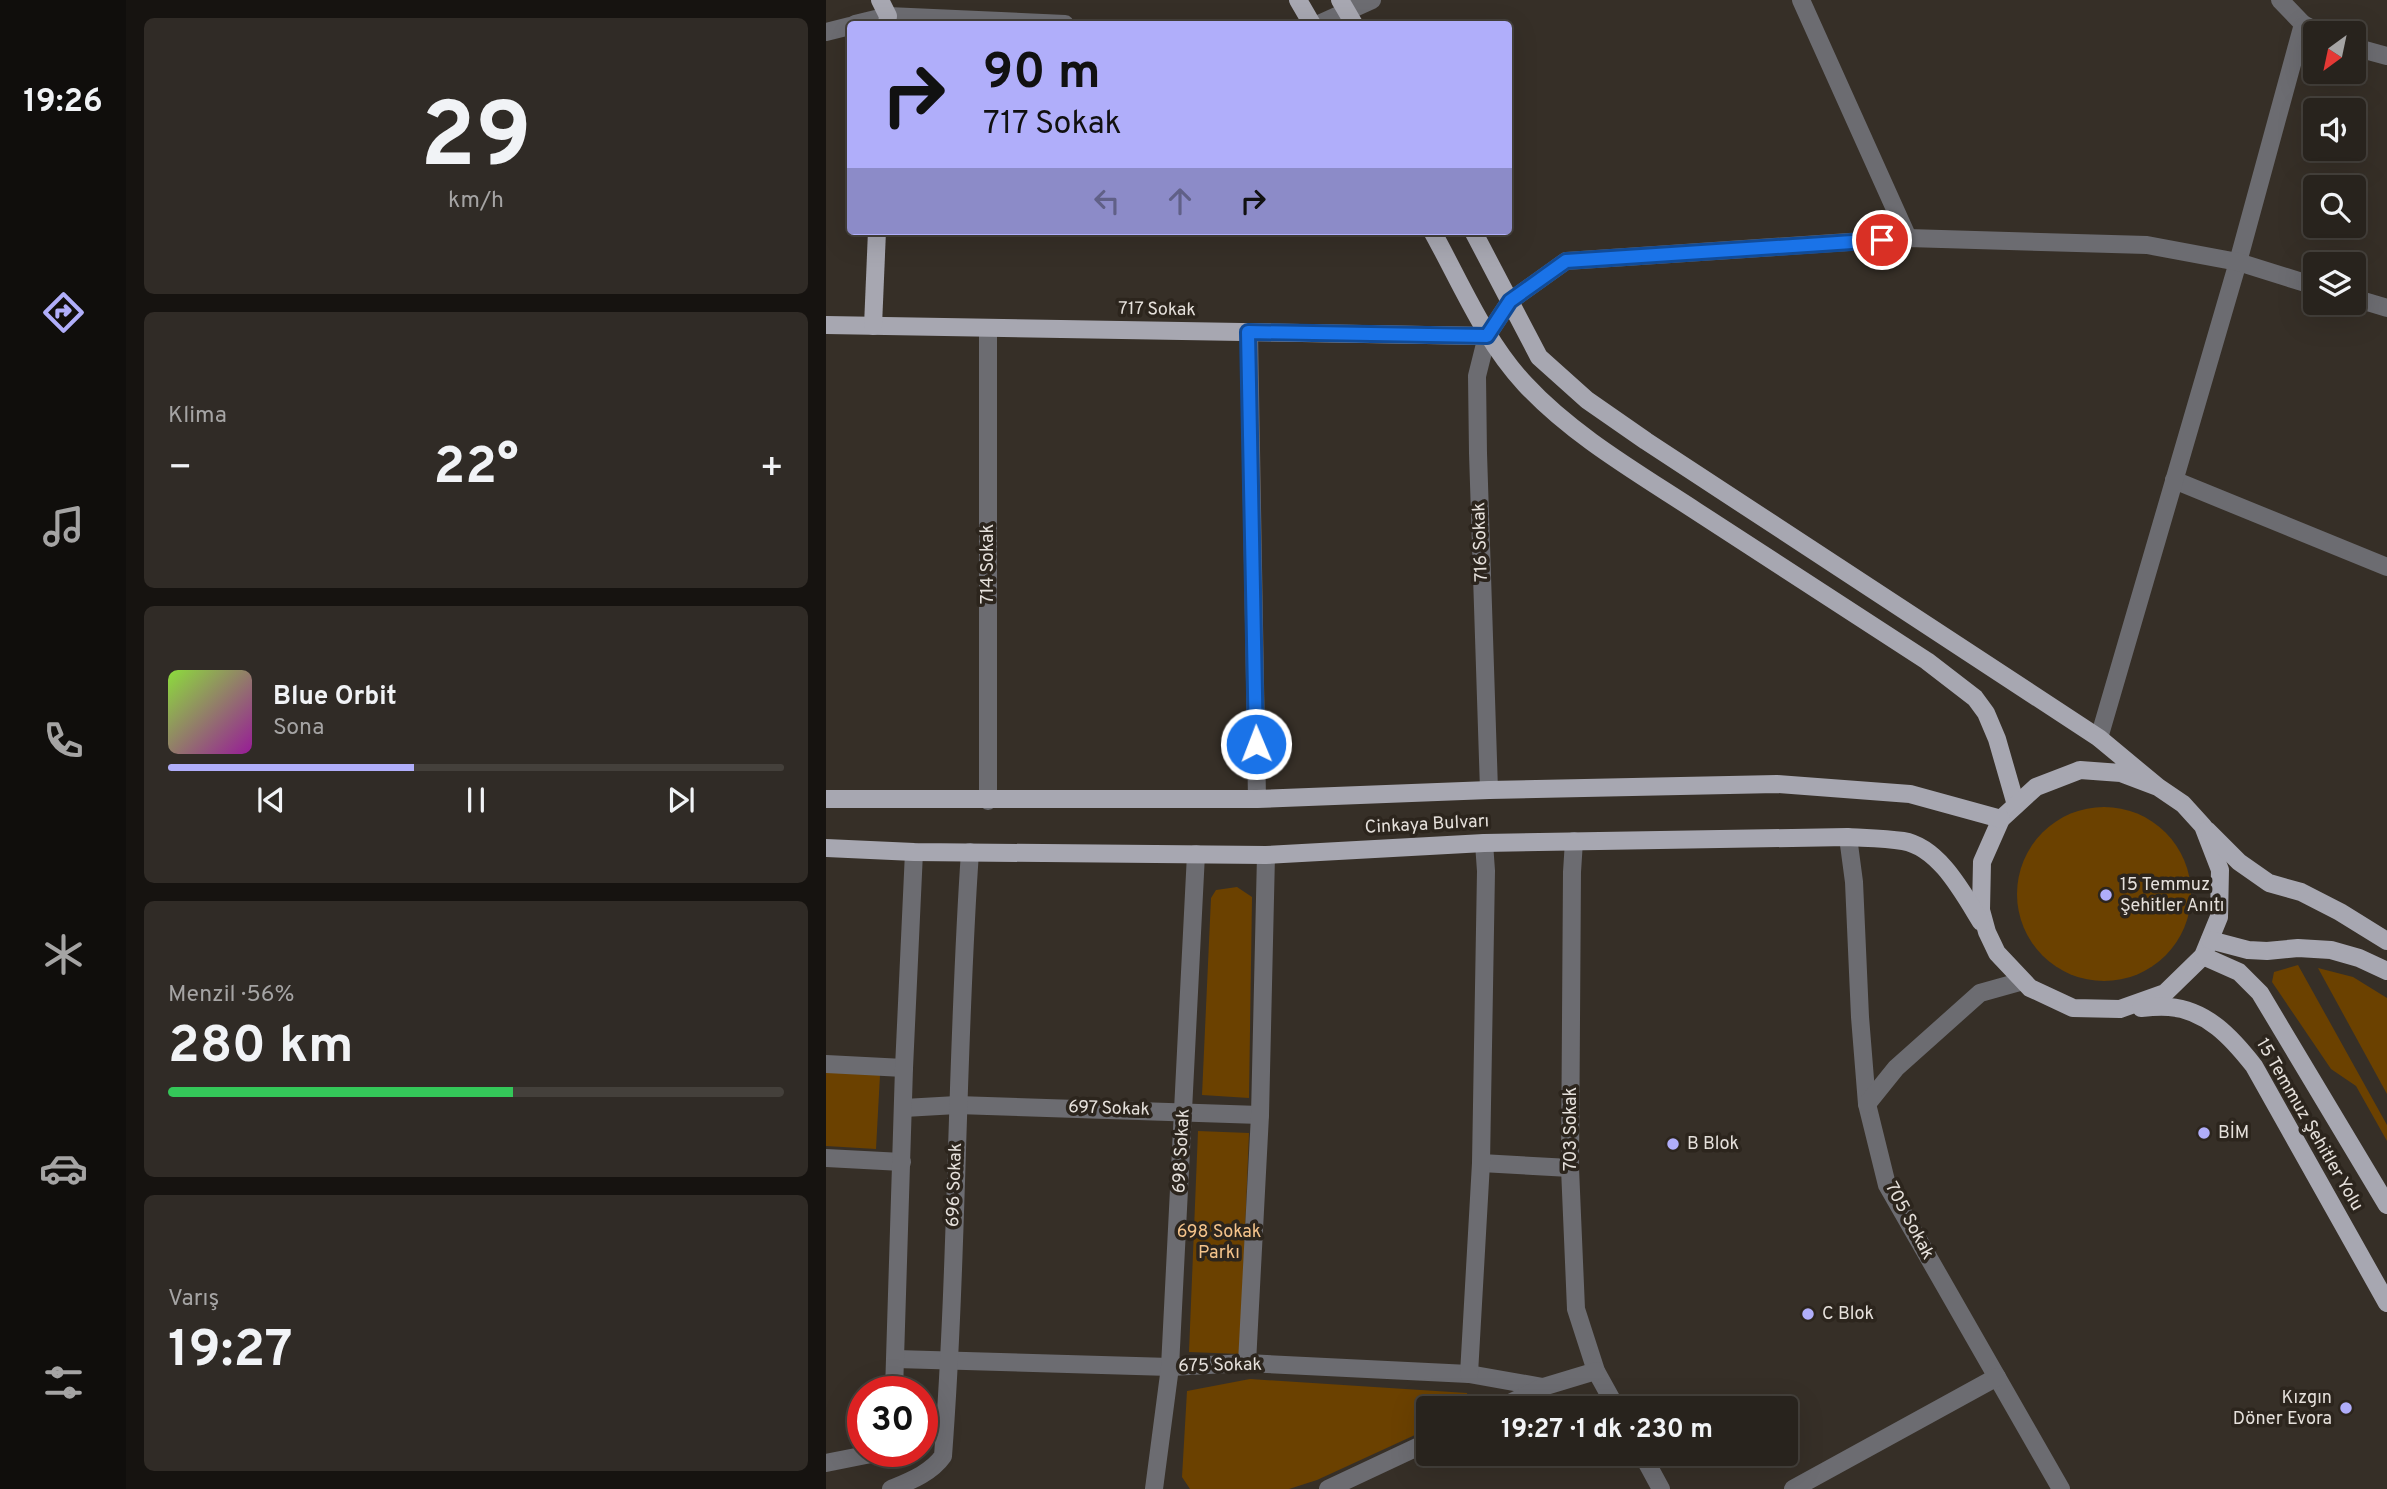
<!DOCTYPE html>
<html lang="tr">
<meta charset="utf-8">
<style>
:root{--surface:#28231d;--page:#302b26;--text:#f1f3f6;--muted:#a5a4a4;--line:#44403b;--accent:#b0aefa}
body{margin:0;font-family:Overpass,sans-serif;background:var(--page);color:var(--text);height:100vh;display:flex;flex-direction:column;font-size:26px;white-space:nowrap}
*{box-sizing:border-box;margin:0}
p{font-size:23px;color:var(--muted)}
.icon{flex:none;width:38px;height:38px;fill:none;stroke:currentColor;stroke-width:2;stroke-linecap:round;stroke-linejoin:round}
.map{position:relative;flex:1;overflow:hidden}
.panel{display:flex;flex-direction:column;gap:18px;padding:18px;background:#161310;width:700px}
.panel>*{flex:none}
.hud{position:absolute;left:21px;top:21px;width:665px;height:214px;border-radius:7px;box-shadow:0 7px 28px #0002,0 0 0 2px var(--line);background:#b0aefa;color:#111;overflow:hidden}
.needle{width:46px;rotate:213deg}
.tools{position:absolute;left:1477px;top:21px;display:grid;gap:14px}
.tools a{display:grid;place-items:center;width:63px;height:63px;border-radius:7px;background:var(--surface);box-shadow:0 7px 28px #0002,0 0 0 2px var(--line);font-size:35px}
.speed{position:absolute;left:21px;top:1376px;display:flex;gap:14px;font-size:35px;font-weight:700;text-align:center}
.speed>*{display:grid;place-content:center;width:91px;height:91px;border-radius:50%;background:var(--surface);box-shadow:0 7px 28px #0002,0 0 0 2px var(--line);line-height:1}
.speed .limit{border:10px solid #d22;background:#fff;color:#111}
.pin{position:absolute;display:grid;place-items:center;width:60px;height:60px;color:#fff;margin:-30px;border:4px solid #fff;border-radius:50%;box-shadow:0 2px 7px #0007}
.me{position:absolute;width:77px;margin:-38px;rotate:359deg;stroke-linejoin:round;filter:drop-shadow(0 0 5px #0008)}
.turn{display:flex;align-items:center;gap:24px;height:147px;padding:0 21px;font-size:32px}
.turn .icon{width:91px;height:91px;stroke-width:2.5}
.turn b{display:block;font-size:49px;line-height:60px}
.lanes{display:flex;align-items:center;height:66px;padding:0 21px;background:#0003;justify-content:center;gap:35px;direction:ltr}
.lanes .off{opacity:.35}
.big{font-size:52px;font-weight:700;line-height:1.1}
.panel .tile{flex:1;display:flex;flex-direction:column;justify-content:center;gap:10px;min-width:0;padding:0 24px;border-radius:10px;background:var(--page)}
.panel .dial{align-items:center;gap:0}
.dial b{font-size:91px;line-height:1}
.song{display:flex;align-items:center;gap:21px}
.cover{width:84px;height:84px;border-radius:10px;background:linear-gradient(135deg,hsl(90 70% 55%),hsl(300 70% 35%))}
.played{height:7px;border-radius:4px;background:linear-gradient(90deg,var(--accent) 40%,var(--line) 40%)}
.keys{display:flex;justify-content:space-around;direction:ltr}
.heat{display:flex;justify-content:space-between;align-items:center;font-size:38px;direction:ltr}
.charge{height:10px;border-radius:5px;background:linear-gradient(90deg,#34c759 56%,var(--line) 0)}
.trip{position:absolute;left:590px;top:1396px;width:382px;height:70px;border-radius:7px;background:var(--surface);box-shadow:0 7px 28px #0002,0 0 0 2px var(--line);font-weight:700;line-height:70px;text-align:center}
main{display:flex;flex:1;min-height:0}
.tabs{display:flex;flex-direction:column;width:126px;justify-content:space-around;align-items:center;background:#100e0c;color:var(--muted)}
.tabs .icon{width:49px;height:49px}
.tabs .selected{color:var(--accent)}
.tabs b{font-size:32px;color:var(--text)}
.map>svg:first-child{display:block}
.green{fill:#6b4100}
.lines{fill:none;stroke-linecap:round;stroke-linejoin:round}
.minor{stroke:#6c6c71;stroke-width:18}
.major{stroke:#a7a7b1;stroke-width:18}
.route-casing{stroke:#114b97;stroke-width:18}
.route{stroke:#1a73e8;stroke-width:12}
.poi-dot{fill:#b0aefa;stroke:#2c251d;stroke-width:2.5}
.labels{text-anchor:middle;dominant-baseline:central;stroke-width:7;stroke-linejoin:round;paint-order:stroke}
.street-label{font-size:18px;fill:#e5e0db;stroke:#2c251d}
.poi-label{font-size:18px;fill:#e5e0db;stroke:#2c251d;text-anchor:start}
.park-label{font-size:18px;fill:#f4c38b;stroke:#2c251d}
</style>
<main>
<nav class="tabs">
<b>19:26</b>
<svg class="icon selected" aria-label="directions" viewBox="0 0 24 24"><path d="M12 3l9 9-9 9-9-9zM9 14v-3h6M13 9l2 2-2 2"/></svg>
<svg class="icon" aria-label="music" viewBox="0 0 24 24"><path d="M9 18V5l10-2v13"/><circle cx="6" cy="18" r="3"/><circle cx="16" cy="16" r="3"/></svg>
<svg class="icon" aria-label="phone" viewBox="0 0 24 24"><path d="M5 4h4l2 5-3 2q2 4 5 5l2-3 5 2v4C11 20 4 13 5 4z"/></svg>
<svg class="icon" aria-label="climate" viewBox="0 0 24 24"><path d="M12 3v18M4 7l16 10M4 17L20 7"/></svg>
<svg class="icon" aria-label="car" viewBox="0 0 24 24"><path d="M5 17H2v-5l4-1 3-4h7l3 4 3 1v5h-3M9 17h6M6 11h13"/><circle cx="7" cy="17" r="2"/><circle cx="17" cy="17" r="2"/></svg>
<svg class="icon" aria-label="filters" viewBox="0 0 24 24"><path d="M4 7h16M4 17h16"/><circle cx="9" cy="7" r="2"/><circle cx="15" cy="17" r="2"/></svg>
</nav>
<section class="panel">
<div class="tile dial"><b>29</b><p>km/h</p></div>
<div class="tile"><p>Klima</p>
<div class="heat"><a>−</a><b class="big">22°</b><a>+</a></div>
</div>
<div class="tile">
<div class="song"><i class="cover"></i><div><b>Blue Orbit</b><p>Sona</p></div></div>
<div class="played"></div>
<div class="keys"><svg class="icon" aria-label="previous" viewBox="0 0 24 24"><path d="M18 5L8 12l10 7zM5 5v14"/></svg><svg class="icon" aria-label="pause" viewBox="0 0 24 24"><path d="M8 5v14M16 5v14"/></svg><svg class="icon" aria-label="next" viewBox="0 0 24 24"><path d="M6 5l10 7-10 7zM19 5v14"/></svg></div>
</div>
<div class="tile"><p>Menzil · 56%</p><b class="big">280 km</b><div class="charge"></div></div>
<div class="tile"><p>Varış</p><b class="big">19:27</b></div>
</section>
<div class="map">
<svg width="1561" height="1489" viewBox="0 0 1561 1489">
<rect width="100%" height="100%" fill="#362f27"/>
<g class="green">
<circle cx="1278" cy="894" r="87"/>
<path d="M411 887 426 897 423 1098 376 1095 385 898 390 890Z"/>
<path d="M1472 965 1561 1125V1141L1530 1086 1505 1069 1446 982 1448 972Z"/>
<path d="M1492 968 1527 977 1561 998V1094Z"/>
<path d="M0 1072 54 1075 50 1149 0 1146Z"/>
<path d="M372 1131 423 1133 414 1354 363 1352Z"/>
<path d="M424 1379 641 1393 643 1409H602V1429L491 1480 463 1489H364L356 1477 361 1391Z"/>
</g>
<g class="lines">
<g class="minor">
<path d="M975 0 1082 238"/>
<path d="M1454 0 1477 24 1494 33"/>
<path d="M29 24 62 16 239 24"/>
<path d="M493 24 546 0"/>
<path d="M0 32 24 26"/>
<path d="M1528 47 1561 56"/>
<path d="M1528 298 1561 308"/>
<path d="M423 332 431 799"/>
<path d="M1348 480 1561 567"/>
<path d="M1273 738 1412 262 1477 24"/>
<path d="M663 790 652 453 651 376 661 336 684 301 740 261 1082 238 1321 245 1412 262 1489 286"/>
<path d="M162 801V328"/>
<path d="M1022 837 1028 882 1034 1017 1041 1104 1061 1185 1235 1489"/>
<path d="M748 841 746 872 744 1168 750 1309 770 1371 791 1409"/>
<path d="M0 1064 78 1068"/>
<path d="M1041 1104 1070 1068 1154 993 1197 981"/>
<path d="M78 1108 131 1105 434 1115"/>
<path d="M0 1158 76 1162"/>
<path d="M655 1163 744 1168"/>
<path d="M70 1359 344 1367 421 1363 643 1374 717 1387"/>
<path d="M421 1363 434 1115 440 855"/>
<path d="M643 1374 655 1163 660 871 658 843"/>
<path d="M68 1391 78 1068 88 852"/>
<path d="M671 1409 717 1387 770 1371"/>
<path d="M816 1454 835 1489"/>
<path d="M0 1463 45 1454 52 1451"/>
<path d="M65 1489C84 1481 105 1473 117 1456 132 1255 130 1053 144 852"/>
<path d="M328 1489 344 1367 370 854"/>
<path d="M502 1489 602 1442"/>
<path d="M967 1489 1171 1377"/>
</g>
<g class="major">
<path d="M54 0 62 16 61 24"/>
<path d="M472 0 486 24"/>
<path d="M514 0 528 24"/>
<path d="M606 231C635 283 658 340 699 384 746 435 812 473 870 511 947 561 1024 611 1101 661L1149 698 1160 713 1171 739 1190 805"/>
<path d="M647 231 713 357 761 400 820 441 1273 738 1332 787 1357 804 1377 826 1394 870 1393 917 1377 956 1339 993 1294 1009 1247 1008 1204 988 1171 953 1161 932 1155 910 1156 862 1175 819 1210 787 1254 770 1295 773 1332 787"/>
<path d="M0 325 661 336"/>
<path d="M47 326 51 231"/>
<path d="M0 799H431L663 790 951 784 1084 794 1175 819"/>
<path d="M1381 830 1413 862 1443 883 1475 892 1514 912 1561 941"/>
<path d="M0 848 88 852 440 855 658 843 1022 837C1040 838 1059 838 1077 841 1113 847 1137 893 1155 922"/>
<path d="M1384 940 1422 950 1441 951 1472 948 1505 950 1533 958 1561 971"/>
<path d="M1377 956 1413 972 1434 993 1561 1205"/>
<path d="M1315 1008C1324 1007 1334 1006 1343 1007 1381 1010 1406 1038 1428 1066L1561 1303"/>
</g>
</g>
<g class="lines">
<defs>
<path id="route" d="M430 744 422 332 661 336 684 301 740 261 1056 240"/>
</defs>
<use href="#route" class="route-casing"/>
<use href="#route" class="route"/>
</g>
<g class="poi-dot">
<circle cx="1280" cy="895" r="7"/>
<circle cx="1378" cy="1133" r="7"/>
<circle cx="847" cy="1144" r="7"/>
<circle cx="982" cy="1314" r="7"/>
<circle cx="1520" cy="1408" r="7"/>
</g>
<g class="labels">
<g class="street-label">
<text transform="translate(331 310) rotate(1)">717 Sokak</text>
<text transform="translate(655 542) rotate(-92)">716 Sokak</text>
<text transform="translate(162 564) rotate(-90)">714 Sokak</text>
<text transform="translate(601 825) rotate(-3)">Cinkaya Bulvarı</text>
<text transform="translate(283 1109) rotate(2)">697 Sokak</text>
<text transform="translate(1483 1125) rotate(60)">15 Temmuz Şehitler Yolu</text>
<text transform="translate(745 1129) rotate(-90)">703 Sokak</text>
<text transform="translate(356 1151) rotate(-87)">698 Sokak</text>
<text transform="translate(129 1185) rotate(-88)">696 Sokak</text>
<text transform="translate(1083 1221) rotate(62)">705 Sokak</text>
<text transform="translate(394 1366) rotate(-1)">675 Sokak</text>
</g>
<g class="poi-label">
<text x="1294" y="885">15 Temmuz<tspan x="1294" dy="21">Şehitler Anıtı</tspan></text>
<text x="1392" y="1133">BİM</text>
<text x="861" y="1144">B Blok</text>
<text x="996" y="1314">C Blok</text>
<text x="1506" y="1398" text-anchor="end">Kızgın<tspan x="1506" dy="21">Döner Evora</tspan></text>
</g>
<g class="park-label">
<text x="393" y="1232">698 Sokak<tspan x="393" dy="21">Parkı</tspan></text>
</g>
</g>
</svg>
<div class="tools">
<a><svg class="needle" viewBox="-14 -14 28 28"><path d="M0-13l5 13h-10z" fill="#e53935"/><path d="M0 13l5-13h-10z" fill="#a5a4a4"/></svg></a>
<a><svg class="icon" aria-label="sound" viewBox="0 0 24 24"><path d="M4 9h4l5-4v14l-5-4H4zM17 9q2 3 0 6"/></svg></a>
<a><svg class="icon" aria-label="search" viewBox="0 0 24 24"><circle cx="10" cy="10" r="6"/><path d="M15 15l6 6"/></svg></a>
<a><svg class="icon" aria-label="layers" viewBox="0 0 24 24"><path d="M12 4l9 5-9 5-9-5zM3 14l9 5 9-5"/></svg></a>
</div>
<div class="speed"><div class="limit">30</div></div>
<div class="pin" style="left:1056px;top:240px;background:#d93025"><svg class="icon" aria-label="arrive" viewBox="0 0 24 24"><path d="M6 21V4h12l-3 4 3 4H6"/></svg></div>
<svg class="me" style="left:430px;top:744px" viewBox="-20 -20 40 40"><circle r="17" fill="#1a73e8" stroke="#fff" stroke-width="3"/><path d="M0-11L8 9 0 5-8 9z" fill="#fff"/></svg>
<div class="trip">19:27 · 1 dk · 230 m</div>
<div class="hud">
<div class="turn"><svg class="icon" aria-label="right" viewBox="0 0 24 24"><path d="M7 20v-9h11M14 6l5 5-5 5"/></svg><div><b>90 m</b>717 Sokak</div></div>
<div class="lanes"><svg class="icon off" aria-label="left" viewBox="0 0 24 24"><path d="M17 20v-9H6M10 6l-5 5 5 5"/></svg><svg class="icon off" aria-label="ahead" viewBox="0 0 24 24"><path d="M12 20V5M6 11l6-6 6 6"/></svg><svg class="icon" aria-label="right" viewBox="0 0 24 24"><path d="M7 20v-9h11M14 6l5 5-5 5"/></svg></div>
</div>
</div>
</main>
